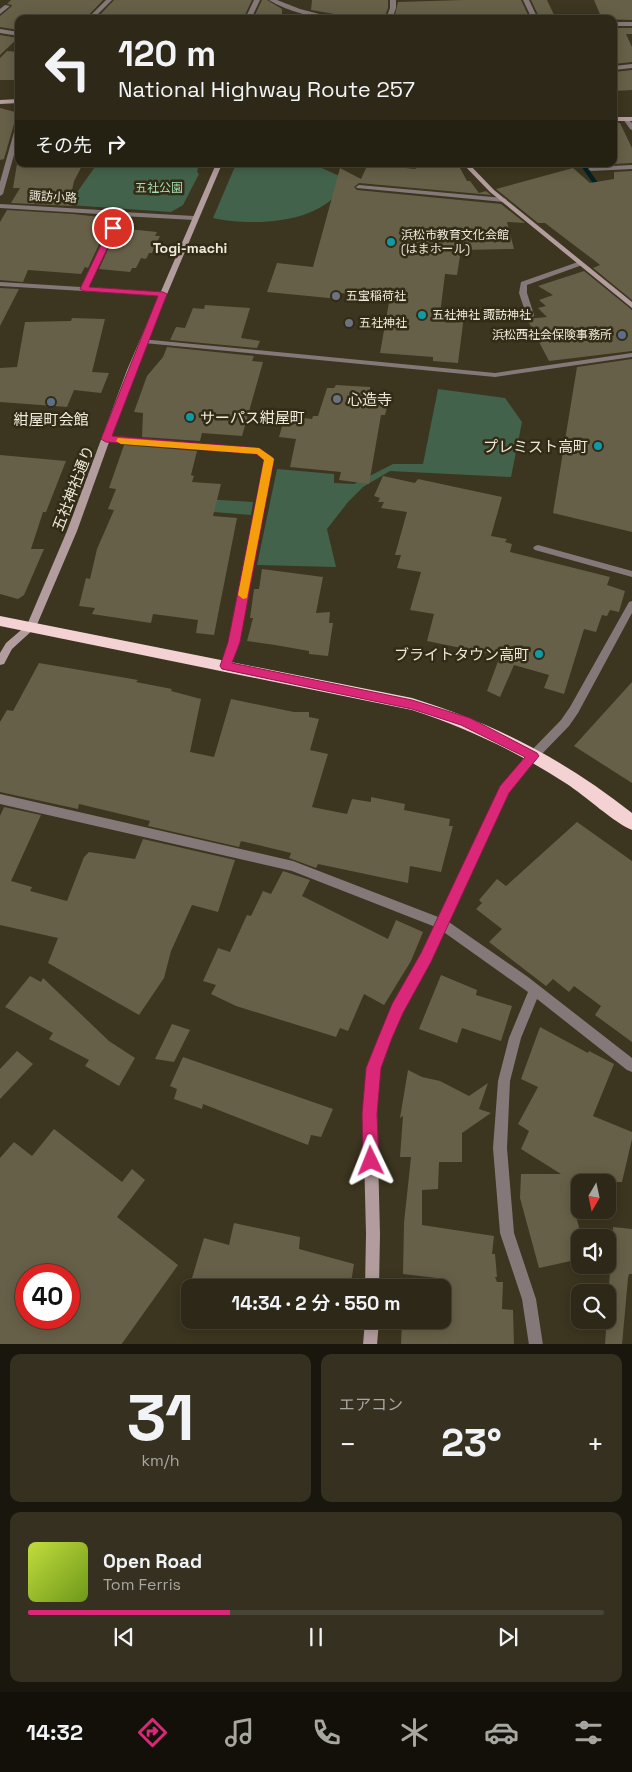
<!DOCTYPE html>
<html lang="ja">
<meta charset="utf-8">
<style>
:root{--surface:#2d2817;--page:#353020;--text:#f1f3f6;--muted:#a7a6a1;--line:#484436;--accent:#db2777}
body{margin:0;font-family:"Space Grotesk","Noto Sans JP",sans-serif;background:var(--page);color:var(--text);height:100vh;display:flex;flex-direction:column;font-size:19px;white-space:nowrap}
*{box-sizing:border-box;margin:0}
p{font-size:16px;color:var(--muted)}
.icon{flex:none;width:28px;height:28px;fill:none;stroke:currentColor;stroke-width:2;stroke-linecap:round;stroke-linejoin:round}
.map{position:relative;height:1344px;overflow:hidden}
.drawer{display:flex;flex-direction:column;gap:10px;padding:10px;background:#19160d;flex:1}
.drawer>*{flex:none}
.guide{position:absolute;left:15px;top:15px;width:602px;height:152px;border-radius:10px;box-shadow:0 2px 12px #0003,0 0 0 1px var(--line);background:#2d2817;color:var(--text);overflow:hidden}
.needle{width:32px;rotate:189deg}
.buttons{position:absolute;left:571px;top:1174px;display:grid;gap:10px}
.buttons a{display:grid;place-items:center;width:45px;height:45px;border-radius:10px;background:var(--surface);box-shadow:0 2px 12px #0003,0 0 0 1px var(--line);font-size:25px}
.speed{position:absolute;left:15px;top:1264px;display:flex;gap:10px;font-size:25px;font-weight:700;text-align:center}
.speed>*{display:grid;place-content:center;width:65px;height:65px;border-radius:50%;background:var(--surface);box-shadow:0 2px 12px #0003,0 0 0 1px var(--line);line-height:1}
.speed .limit{border:8px solid #d22;background:#fff;color:#111}
.pin{position:absolute;display:grid;place-items:center;width:42px;height:42px;color:#fff;margin:-21px;border:2px solid #fff;border-radius:50%;box-shadow:0 1px 5px #0007}
.me{position:absolute;width:55px;margin:-28px;rotate:358deg;stroke-linejoin:round;filter:drop-shadow(0 0 4px #0008)}
.turn{display:flex;align-items:center;gap:18px;height:105px;padding:0 20px;font-size:22px}
.turn .icon{width:65px;height:65px;stroke-width:2.5}
.turn b{display:block;font-size:35px;line-height:42px}
.then{display:flex;align-items:center;height:48px;padding:0 20px;background:#0003;gap:10px;font-size:19px}
.big{font-size:38px;font-weight:600;line-height:1.1}
.drawer .widget{flex:1;display:flex;flex-direction:column;justify-content:center;gap:8px;min-width:0;padding:0 18px;border-radius:10px;background:var(--page)}
.drawer .dial{align-items:center;gap:0}
.dial b{font-size:65px;line-height:1}
.song{display:flex;align-items:center;gap:15px}
.cover{width:60px;height:60px;border-radius:8px;background:linear-gradient(135deg,hsl(70 70% 55%),hsl(80 70% 35%))}
.played{height:5px;border-radius:2px;background:linear-gradient(90deg,var(--accent) 35%,var(--line) 35%)}
.keys{display:flex;justify-content:space-around;direction:ltr}
.heat{display:flex;justify-content:space-between;align-items:center;font-size:28px;direction:ltr}
.drawer .tiles{flex:1;display:grid;gap:10px;grid-template-columns:1fr 1fr}
.widget:last-child{grid-column:span 2}
.trip{position:absolute;left:181px;top:1279px;width:270px;height:50px;border-radius:10px;background:var(--surface);box-shadow:0 2px 12px #0003,0 0 0 1px var(--line);font-weight:600;line-height:50px;text-align:center}
.tab-bar{display:flex;height:80px;justify-content:space-around;align-items:center;background:#121009;color:var(--muted)}
.tab-bar .icon{width:35px;height:35px}
.tab-bar .current{color:var(--accent)}
.tab-bar b{font-size:22px;color:var(--text)}
.map>svg:first-child{display:block}
.green{fill:#43624b}
.lines{fill:none;stroke-linecap:round;stroke-linejoin:round}
.stream{stroke:#002325;stroke-width:4.5}
.building{fill:#676048;fill-rule:evenodd}
.street{fill:#857878;fill-rule:evenodd}
.secondary{fill:#b29c9d;fill-rule:evenodd}
.highway{fill:#f4d2d3;fill-rule:evenodd}
.route{fill:#db2777;stroke:#8e194d}
.slow{fill:#f59e0b}
.culture-dot{fill:#0f9aa8;stroke:#322b15;stroke-width:2}
.worship-dot{fill:#6b7280;stroke:#322b15;stroke-width:2}
.service-dot{fill:#5c6f8a;stroke:#322b15;stroke-width:2}
.labels{text-anchor:middle;dominant-baseline:central;stroke-width:5;stroke-linejoin:round;paint-order:stroke}
.far-park-label{font-size:12px;fill:#a4deb4;stroke:#322b15}
.far-street-label{font-size:12px;fill:#ede9db;stroke:#322b15}
.far-poi-label{font-size:12px;fill:#ede9db;stroke:#322b15;text-anchor:start}
.far-neighbourhood-label{font-size:14px;font-weight:bold;fill:#ede9db;stroke:#322b15}
.poi-label{font-size:15px;fill:#ede9db;stroke:#322b15;text-anchor:start}
.street-label{font-size:15px;fill:#ede9db;stroke:#322b15}
</style>
<div class="map">
<svg width="632" height="1345" viewBox="0 0 632 1345">
<rect width="100%" height="100%" fill="#3c351f"/>
<g class="green">
<path d="M97 164H199L197 172 199 174 183 205 171 212 68 205Z"/>
<path d="M236 164H313L346 179C329 224 254 227 213 218Z"/>
<path d="M438 389 505 398 522 422 511 477 390 471 363 487 348 502 327 529 336 567 257 565 277 469 334 474V483L354 484 393 464H423Z"/>
<path d="M204 499 253 502 251 515 201 511Z"/>
</g>
<g class="lines">
<path class="stream" d="M585 168 599 188"/>
</g>
<g class="building">
<path d="M11 0H103L85 19H19V30L0 27V16L11 7 12 5 7 4Z"/>
<path d="M114 0H252L243 19H96Z"/>
<path d="M262 0H267L282 9V19H253Z"/>
<path d="M312 0H388V8L384 19H341L340 15 311 10Z"/>
<path d="M462 0H521L530 19H394L398 2Z"/>
<path d="M531 0H547L556 19H540Z"/>
<path d="M594 0H632V20L602 19Z"/>
<path d="M614 28H632V34H626L632 47V62L614 64Z"/>
<path d="M0 35 18 38 0 55Z"/>
<path d="M7 51 19 52V80H0V58Z"/>
<path d="M632 70V90L614 91V72Z"/>
<path d="M0 108 19 113V121L14 124 4 159 0 160Z"/>
<path d="M614 123H620L632 148V163L614 164Z"/>
<path d="M17 164H83L74 181 71 195 72 206 11 203 20 188H13Z"/>
<path d="M368 164 415 169 421 164 460 168 467 181H470L479 193 486 191 491 195 359 183 354 187 357 190 501 204 525 223 507 222 514 249 461 250 457 275 445 274 440 314 464 316 458 363 433 361V357L380 353 390 297 341 293 339 299 267 292 277 263 313 267 340 168 361 179Z"/>
<path d="M573 168 590 183 614 179V172L632 171V300L593 268 600 265 595 261 545 223H538L496 189Z"/>
<path d="M7 210 73 214 108 218 104 227H107L88 268 85 267 81 274 28 270 23 282 0 280V222Z"/>
<path d="M118 228 157 232 155 236H160L152 253H149L146 259 141 258 136 268H132L130 272 99 269Z"/>
<path d="M584 271 632 310V351L549 361 527 319 547 317 538 308 546 306 539 300 553 295 538 286Z"/>
<path d="M0 288 19 289 0 326Z"/>
<path d="M205 305 250 308 241 338 260 341 257 348 170 340 176 327 185 328 193 308 204 309Z"/>
<path d="M72 318 105 319 92 372 109 373 101 393 74 390 67 407 0 402V368L17 367 25 322 71 321Z"/>
<path d="M167 347 254 356 252 361 263 362 242 436 202 433 200 441 142 437 143 413 134 412 147 376 163 357Z"/>
<path d="M632 359V532L553 513 577 367Z"/>
<path d="M336 385 370 387V395L390 396 385 415H381L369 484 339 480 341 472 290 467 296 439 279 437 285 416 312 419 313 416H318L327 388H334Z"/>
<path d="M124 445 197 451 191 475 194 476 192 482 221 484 213 516 237 518 214 635 196 633 198 620 153 614 151 623 92 614 95 608 79 606 86 578 90 579 97 549 114 510 108 509 116 489 109 488Z"/>
<path d="M0 455 66 461 46 512H43L31 549H44L24 595 18 599 0 594Z"/>
<path d="M383 476 415 483 418 479 502 497 491 536 507 539 505 542 512 544 510 552 610 577 607 585 625 591 619 612 610 610 607 616 602 615 596 632 584 629 564 694 544 688 549 675 514 665 500 697 487 691 500 656 427 641 434 614 410 610 421 572 397 568 401 555H395L407 512 381 508 384 502H378L380 498 374 496Z"/>
<path d="M262 569 323 577 316 613 330 612 329 623H333L328 656 309 654V651L275 645 247 641 253 618H250L254 589H259Z"/>
<path d="M39 663 138 680 136 682 172 689 171 691 201 699 190 752 214 757 231 699 294 712H309V717L319 719 310 750 328 754 312 807 347 814 352 799 371 802V797L405 804 404 810 450 819 449 826H453L441 872 410 866 408 883 318 864 316 868 289 858 291 853 241 841 239 847 148 826 150 821 79 804 78 809 0 792V722L7 710 13 711Z"/>
<path d="M632 682V783L574 746Z"/>
<path d="M4 807 41 815 11 881 32 887 30 891 67 901 84 857 89 852 135 859 143 839 235 860 218 912 192 905 171 951 164 978 139 1015 48 963 58 938 0 925V816Z"/>
<path d="M577 822 632 861V1042L595 1015 601 1006 574 986 569 992 553 979 546 986 489 942 502 929 476 909 482 903 479 900 497 879 506 886Z"/>
<path d="M283 871 310 880 302 896 388 939 396 920 423 932 411 961 384 1005 364 994 348 1031 340 1028 336 1037 236 1006 211 994 216 985 203 981 218 948 230 952 247 915 251 916 263 891 271 894Z"/>
<path d="M441 975 477 990 476 995 512 1006 501 1041 462 1028 457 1043 419 1029Z"/>
<path d="M30 976 41 982 43 978 109 1041 135 1058 119 1086 85 1066 89 1060 49 1039 53 1033 5 1007Z"/>
<path d="M172 1024 190 1030 174 1062 155 1059Z"/>
<path d="M540 1027 588 1053 589 1051 614 1064 593 1116 632 1132V1139L622 1182H580V1206L573 1205 580 1231V1259L539 1268 520 1198 521 1174H561L521 1149 529 1131 518 1124 538 1087 521 1079Z"/>
<path d="M17 1051 33 1064 0 1099V1069Z"/>
<path d="M183 1057 333 1109 321 1137 311 1135 308 1145 203 1104 202 1109 174 1099 177 1089 170 1086Z"/>
<path d="M408 1070 422 1077 440 1081 469 1096 488 1083 479 1109 491 1113 462 1133V1162H439L438 1189 422 1190V1225L494 1236 492 1254H495L497 1277H495L497 1282H503L502 1309 513 1310 514 1345H401L402 1320H442V1287L437 1286V1278L403 1274 404 1223 411 1157H400L403 1116 400 1118Z"/>
<path d="M54 1129 122 1182 132 1169 145 1180 117 1217 178 1265 121 1345H0V1158L14 1142 32 1156ZM26 1275H69V1318H26Z"/>
<path d="M234 1223 300 1237 299 1249 354 1264 350 1288H220L192 1278 204 1238 229 1245Z"/>
<path d="M613 1227 632 1229V1274H629L628 1278 622 1345H605Z"/>
</g>
<g class="lines">
<g class="street">
<path d="M106 0H112L93 19H87Z"/>
<path d="M254 0H260L251 19H245Z"/>
<path d="M269 0H277L300 9 339 19C317 19 288 12 269 0Z"/>
<path d="M390 0H396V8L392 19H386L390 8Z"/>
<path d="M523 0H529L538 19H532Z"/>
<path d="M5 5 10 6 0 14V9Z"/>
<rect x="614" y="22" width="18" height="4"/>
<path d="M0 29 19 32V36L0 33Z"/>
<path d="M632 64V68L614 70V66Z"/>
<path d="M626 117 632 123V130L630 129 623 119Z"/>
<path d="M19 123V137L3 194 0 196V182L16 125Z"/>
<path d="M632 165V169L591 171 588 169 591 167Z"/>
<path d="M359 185 504 198 507 200 504 202 357 188 356 187Z"/>
<path d="M0 204 117 211 120 210 123 212 194 216 197 218 194 220 122 216 88 287 163 292 167 294 166 296 0 286V282L81 287 115 215 0 208Z"/>
<path d="M578 262 585 264 527 285V293L534 315 533 317H527L519 293 521 282Z"/>
<path d="M141 339 495 373 632 353V357L495 377 144 343H141Z"/>
<path d="M106 436 259 448 273 459 239 642 230 668 226 669 221 665 229 642 265 460 257 454 103 441 102 439Z"/>
<path d="M538 545 632 571V577L535 550 533 548 535 546Z"/>
<path d="M632 601V613L578 713 569 726 537 759 533 760 529 759 528 756 529 753 561 720 570 707 629 602Z"/>
<path d="M0 794 293 861 446 920 528 977 632 1058V1072L627 1070 537 999 521 1038 510 1081 507 1148 514 1233 536 1299 543 1345H529L522 1299 500 1233 493 1148 498 1081 509 1038 528 992 438 928 292 871 0 804Z"/>
</g>
<g class="secondary">
<path d="M19 99V103L0 104V100Z"/>
<rect x="614" y="117" width="18" height="4"/>
<path d="M216 164H222L135 370 77 531 36 627 12 649 4 664 0 665V653L6 643 27 625 67 531 127 370Z"/>
<path d="M463 164H469L494 190 632 302V308L490 192Z"/>
<path d="M533 752 537 753 538 756 509 792 430 961 402 1012 380 1068 377 1114 380 1234 379 1288H365L366 1234 363 1114 368 1068 393 1005 422 953 501 786 529 753Z"/>
<path d="M365 1320H379L377 1345H363Z"/>
</g>
<path class="highway" d="M0 616 412 698C496 724 563 759 632 813V830C616 824 584 795 567 784 518 752 467 728 412 710L0 626Z"/>
</g>
<path class="route" d="M113 226 117 228 89 287 163 292 167 294 112 436 259 448 274 459 240 642 232 663 412 700 470 718 537 753 539 756 509 793 431 962 403 1013 392 1038 381 1068 377 1114 379 1161 377 1166 371 1169 366 1166 363 1161 362 1114 366 1068 378 1038 392 1004 421 953 500 786 525 757 461 725 412 709 222 669 220 666 228 642 264 460 256 454 106 442 101 439 158 296 84 291 80 289 109 228Z"/>
<path class="slow" d="M118 438 259 448 272 457 274 459 247 598 243 599 238 595 264 460 257 454 121 444 116 441Z"/>
<g class="culture-dot">
<circle cx="391" cy="242" r="5"/>
<circle cx="422" cy="315" r="5"/>
<circle cx="190" cy="417" r="5"/>
<circle cx="598" cy="446" r="5"/>
<circle cx="539" cy="654" r="5"/>
</g>
<g class="worship-dot">
<circle cx="336" cy="296" r="5"/>
<circle cx="349" cy="323" r="5"/>
<circle cx="337" cy="399" r="5"/>
</g>
<g class="service-dot">
<circle cx="622" cy="335" r="5"/>
<circle cx="51" cy="402" r="5"/>
</g>
<g class="labels">
<g class="far-park-label">
<text x="159" y="188">五社公園</text>
</g>
<g class="far-street-label">
<text transform="translate(53 197) rotate(3)">諏訪小路</text>
</g>
<g class="far-poi-label">
<text x="401" y="235">浜松市教育文化会館<tspan x="401" dy="14">(はまホール)</tspan></text>
<text x="346" y="296">五宝稲荷社</text>
<text x="432" y="315">五社神社 諏訪神社</text>
<text x="359" y="323">五社神社</text>
<text x="612" y="335" text-anchor="end">浜松西社会保険事務所</text>
</g>
<g class="far-neighbourhood-label">
<text x="190" y="248">Togi-machi</text>
</g>
<g class="poi-label">
<text x="347" y="399">心造寺</text>
<text x="200" y="417">サーパス紺屋町</text>
<text x="51" y="419" text-anchor="middle">紺屋町会館</text>
<text x="588" y="446" text-anchor="end">プレミスト高町</text>
<text x="529" y="654" text-anchor="end">ブライトタウン高町</text>
</g>
<g class="street-label">
<text transform="translate(73 488) rotate(-69)">五社神社通り</text>
</g>
</g>
</svg>
<div class="buttons">
<a><svg class="needle" viewBox="-14 -14 28 28"><path d="M0-13l5 13h-10z" fill="#e53935"/><path d="M0 13l5-13h-10z" fill="#a7a6a1"/></svg></a>
<a><svg class="icon" aria-label="sound" viewBox="0 0 24 24"><path d="M4 9h4l5-4v14l-5-4H4zM17 9q2 3 0 6"/></svg></a>
<a><svg class="icon" aria-label="search" viewBox="0 0 24 24"><circle cx="10" cy="10" r="6"/><path d="M15 15l6 6"/></svg></a>
</div>
<div class="speed"><div class="limit">40</div></div>
<div class="pin" style="left:113px;top:228px;background:#d93025"><svg class="icon" aria-label="arrive" viewBox="0 0 24 24"><path d="M6 21V4h12l-3 4 3 4H6"/></svg></div>
<svg class="me" style="left:371px;top:1161px" viewBox="-20 -20 40 40"><path d="M0-17L14 15 0 8-14 15z" fill="#db2777" stroke="#fff" stroke-width="4"/></svg>
<div class="trip">14:34 · 2 分 · 550 m</div>
<div class="guide">
<div class="turn"><svg class="icon" aria-label="left" viewBox="0 0 24 24"><path d="M17 20v-9H6M10 6l-5 5 5 5"/></svg><div><b>120 m</b>National Highway Route 257</div></div>
<div class="then">その先<svg class="icon" aria-label="right" viewBox="0 0 24 24"><path d="M7 20v-9h11M14 6l5 5-5 5"/></svg></div>
</div>
</div>
<section class="drawer">
<div class="tiles">
<div class="widget dial"><b>31</b><p>km/h</p></div>
<div class="widget"><p>エアコン</p>
<div class="heat"><a>−</a><b class="big">23°</b><a>+</a></div>
</div>
<div class="widget">
<div class="song"><i class="cover"></i><div><b>Open Road</b><p>Tom Ferris</p></div></div>
<div class="played"></div>
<div class="keys"><svg class="icon" aria-label="previous" viewBox="0 0 24 24"><path d="M18 5L8 12l10 7zM5 5v14"/></svg><svg class="icon" aria-label="pause" viewBox="0 0 24 24"><path d="M8 5v14M16 5v14"/></svg><svg class="icon" aria-label="next" viewBox="0 0 24 24"><path d="M6 5l10 7-10 7zM19 5v14"/></svg></div>
</div>
</div>
</section>
<nav class="tab-bar">
<b>14:32</b>
<svg class="icon current" aria-label="directions" viewBox="0 0 24 24"><path d="M12 3l9 9-9 9-9-9zM9 14v-3h6M13 9l2 2-2 2"/></svg>
<svg class="icon" aria-label="music" viewBox="0 0 24 24"><path d="M9 18V5l10-2v13"/><circle cx="6" cy="18" r="3"/><circle cx="16" cy="16" r="3"/></svg>
<svg class="icon" aria-label="phone" viewBox="0 0 24 24"><path d="M5 4h4l2 5-3 2q2 4 5 5l2-3 5 2v4C11 20 4 13 5 4z"/></svg>
<svg class="icon" aria-label="climate" viewBox="0 0 24 24"><path d="M12 3v18M4 7l16 10M4 17L20 7"/></svg>
<svg class="icon" aria-label="car" viewBox="0 0 24 24"><path d="M5 17H2v-5l4-1 3-4h7l3 4 3 1v5h-3M9 17h6M6 11h13"/><circle cx="7" cy="17" r="2"/><circle cx="17" cy="17" r="2"/></svg>
<svg class="icon" aria-label="filters" viewBox="0 0 24 24"><path d="M4 7h16M4 17h16"/><circle cx="9" cy="7" r="2"/><circle cx="15" cy="17" r="2"/></svg>
</nav>
